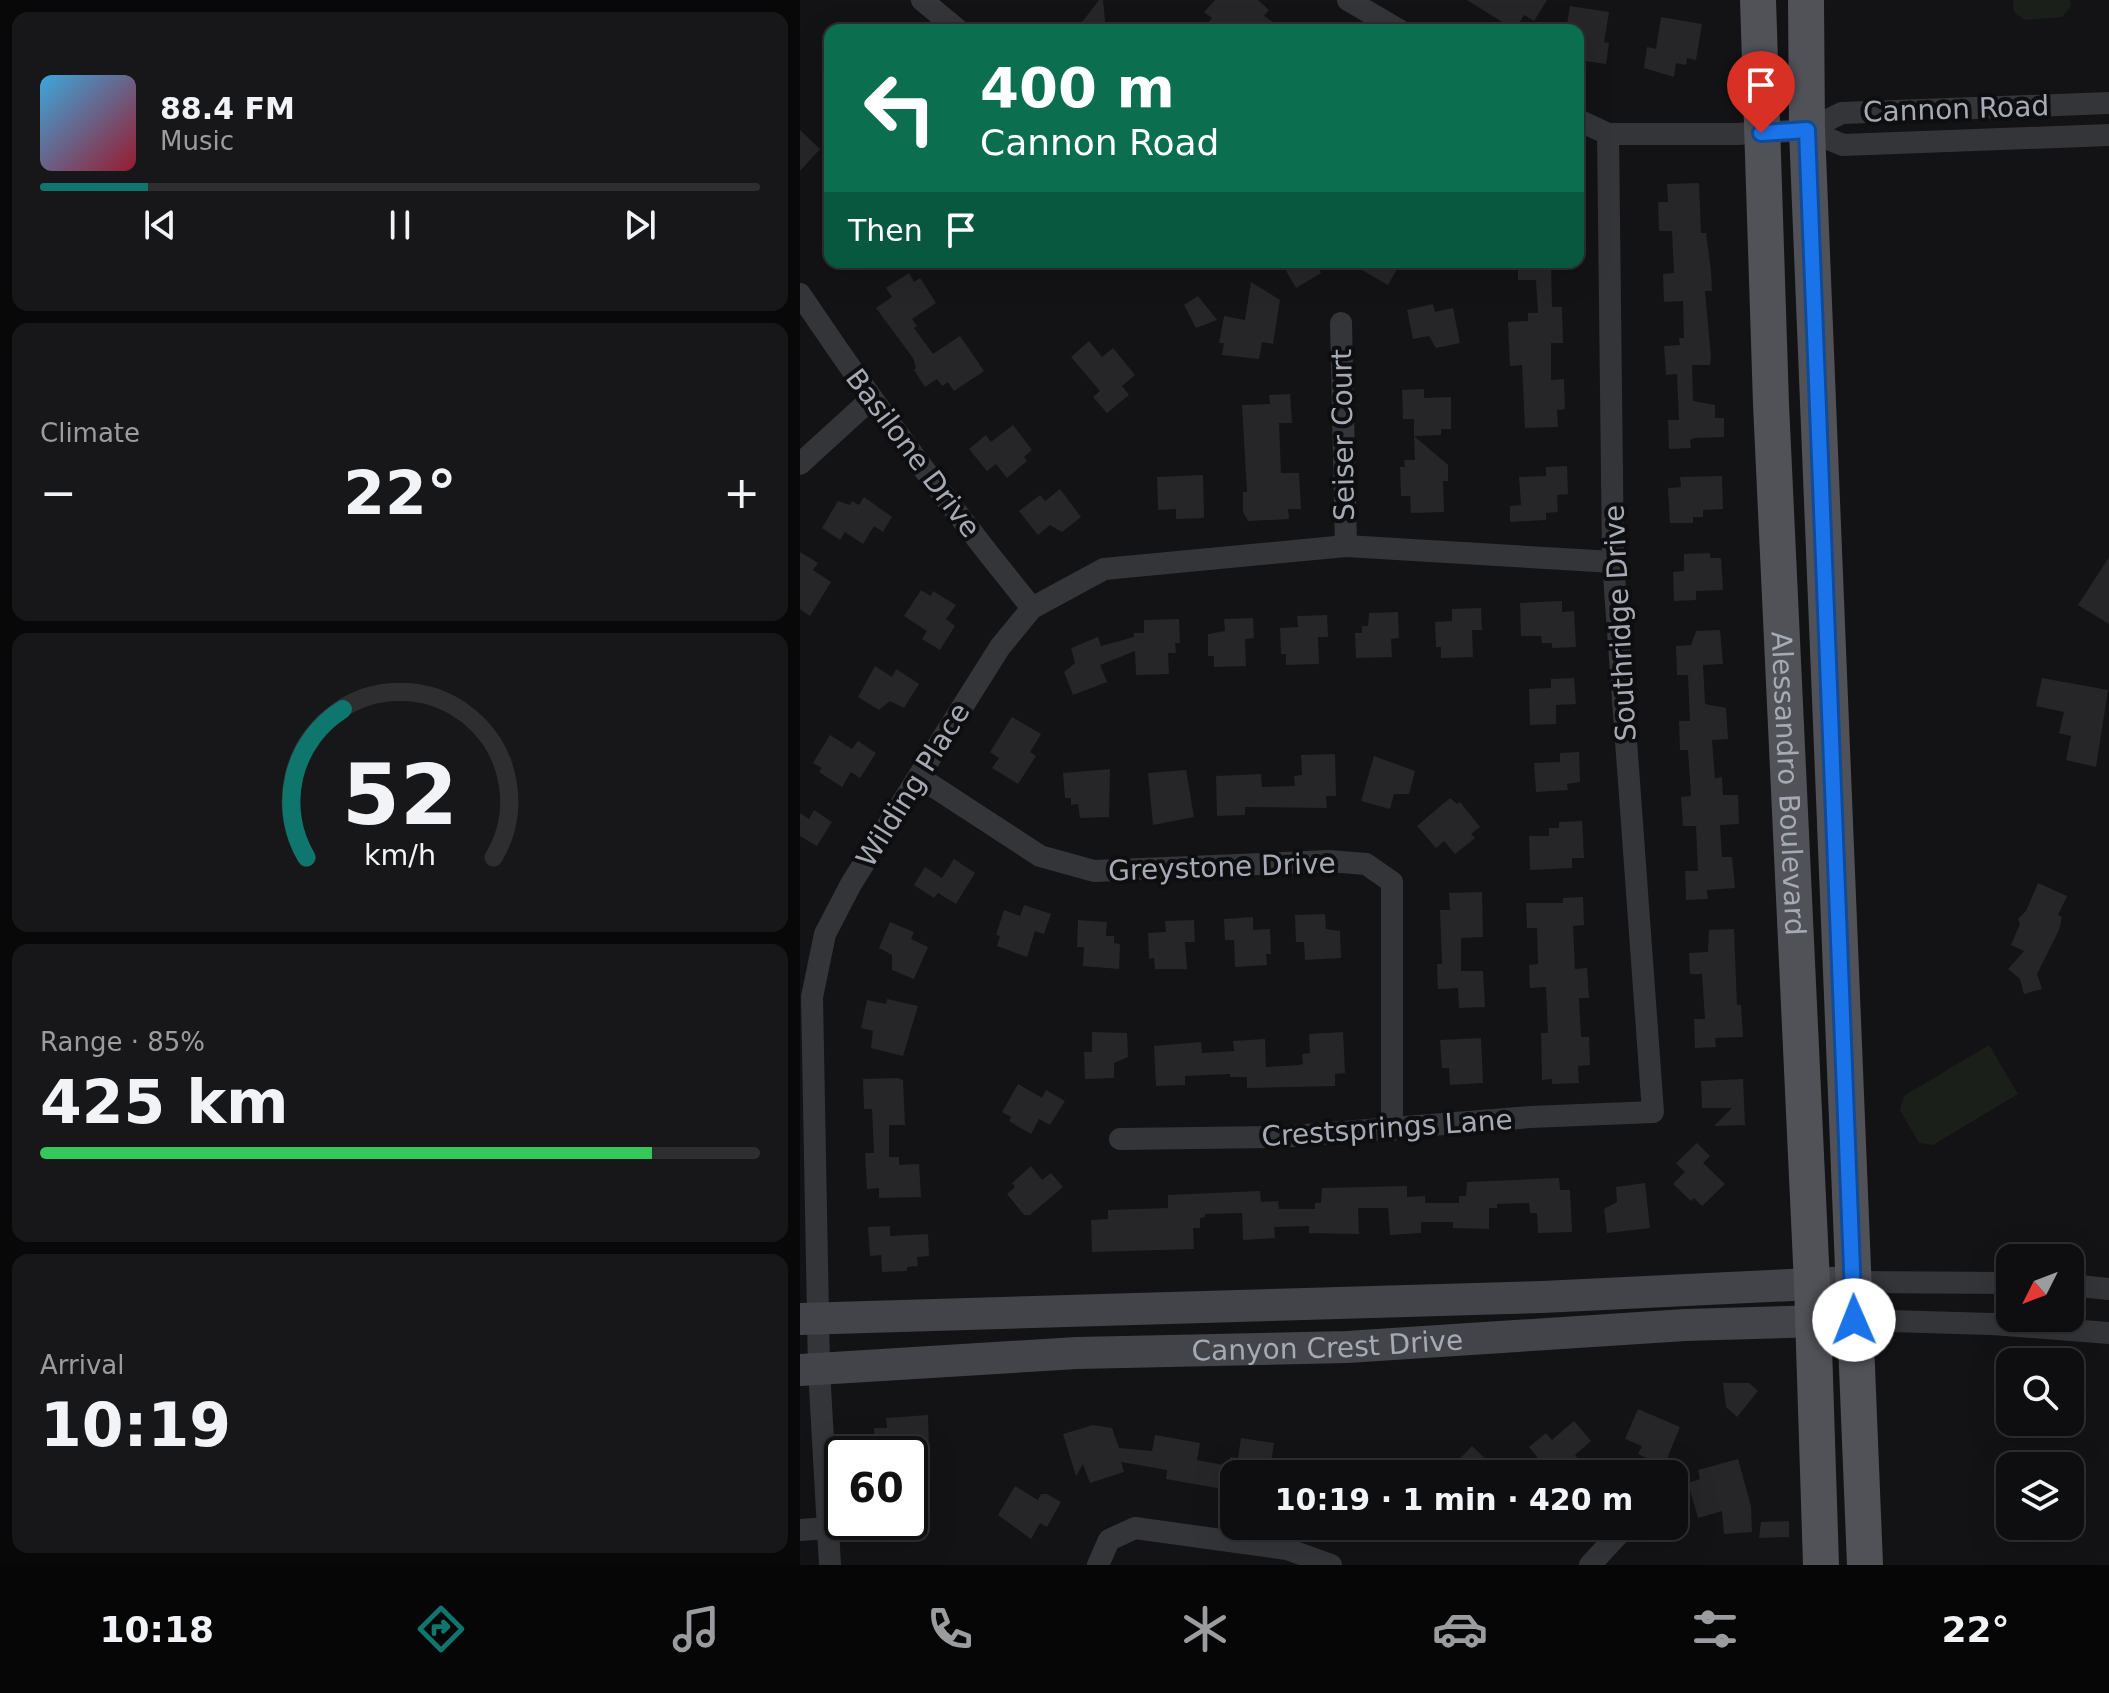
<!DOCTYPE html>
<meta charset="utf-8">
<style>
:root{--surface:#0e0e10;--page:#171719;--text:#f1f3f6;--muted:#9b9c9f;--line:#2e2e30;--accent:#0f766e}
body{margin:0;font-family:"DejaVu Sans",sans-serif;background:var(--page);color:var(--text);height:100vh;display:flex;flex-direction:column;font-size:30px;white-space:nowrap}
*{box-sizing:border-box;margin:0}
p{font-size:26px;color:var(--muted)}
.icon{flex:none;width:44px;height:44px;fill:none;stroke:currentColor;stroke-width:2;stroke-linecap:round;stroke-linejoin:round}
.map{position:relative;flex:1;overflow:hidden}
.side{display:flex;flex-direction:column;gap:12px;padding:12px;background:#080809;width:800px}
.side>*{flex:none}
.hud{position:absolute;left:24px;top:24px;width:760px;height:244px;border-radius:16px;box-shadow:0 8px 32px #0002,0 0 0 2px var(--line);background:#0b6e4f;color:#fff;overflow:hidden}
.needle{width:52px;rotate:228deg}
.tools{position:absolute;left:1196px;top:1244px;display:grid;gap:16px}
.tools a{display:grid;place-items:center;width:88px;height:88px;border-radius:16px;background:var(--surface);box-shadow:0 8px 32px #0002,0 0 0 2px var(--line);font-size:40px}
.speed{position:absolute;left:24px;top:1436px;display:flex;gap:16px;font-size:40px;font-weight:700;text-align:center}
.speed>*{display:grid;place-content:center;width:104px;height:104px;border-radius:50%;background:var(--surface);box-shadow:0 8px 32px #0002,0 0 0 2px var(--line);line-height:1}
.speed .limit{border:4px solid #111;border-radius:12px;background:#fff;color:#111}
.pin{position:absolute;display:grid;place-items:center;width:68px;height:68px;color:#fff;margin:-82px -34px;border-radius:50% 50% 50% 0;rotate:-45deg;box-shadow:0 0 8px #0007}
.pin .icon{rotate:45deg}
.me{position:absolute;width:88px;margin:-44px;rotate:359deg;stroke-linejoin:round;filter:drop-shadow(0 0 6px #0008)}
.turn{display:flex;align-items:center;gap:28px;height:168px;padding:0 24px;font-size:36px}
.turn .icon{width:104px;height:104px;stroke-width:2.5}
.turn b{display:block;font-size:56px;line-height:68px}
.then{display:flex;align-items:center;height:76px;padding:0 24px;background:#0003;gap:16px;font-size:30px}
.big{font-size:60px;font-weight:700;line-height:1.1}
.side .tile{flex:1;display:flex;flex-direction:column;justify-content:center;gap:12px;min-width:0;padding:0 28px;border-radius:16px;background:var(--page)}
.side .dial{align-items:center;gap:0}
.dial svg{height:208px;overflow:visible;fill:none;stroke:var(--line);stroke-width:7;stroke-linecap:round;text-anchor:middle}
.dial text{fill:var(--text);stroke:none}
.song{display:flex;align-items:center;gap:24px}
.cover{width:96px;height:96px;border-radius:12px;background:linear-gradient(135deg,hsl(200 70% 55%),hsl(350 70% 35%))}
.played{height:8px;border-radius:4px;background:linear-gradient(90deg,var(--accent) 15%,var(--line) 15%)}
.keys{display:flex;justify-content:space-around;direction:ltr}
.heat{display:flex;justify-content:space-between;align-items:center;font-size:44px;direction:ltr}
.charge{height:12px;border-radius:6px;background:linear-gradient(90deg,#34c759 85%,var(--line) 0)}
.trip{position:absolute;left:420px;top:1460px;width:468px;height:80px;border-radius:16px;background:var(--surface);box-shadow:0 8px 32px #0002,0 0 0 2px var(--line);font-weight:700;line-height:80px;text-align:center}
.menu{display:flex;height:128px;justify-content:space-around;align-items:center;background:#060606;color:var(--muted)}
.menu .icon{width:56px;height:56px}
.menu .active{color:var(--accent)}
.menu b{font-size:36px;color:var(--text)}
main{display:flex;flex:1;min-height:0}
.map>svg:first-child{display:block}
.green{fill:#1a1f1a}
.building{fill:#262629}
.lines{fill:none;stroke-linecap:round;stroke-linejoin:round}
.street{stroke:#343539;stroke-width:22}
.secondary{stroke:#424449;stroke-width:32}
.primary{stroke:#515258;stroke-width:36}
.route-casing{stroke:#114b97;stroke-width:20}
.route{stroke:#1a73e8;stroke-width:14}
.labels{text-anchor:middle;dominant-baseline:central;stroke-width:8;stroke-linejoin:round;paint-order:stroke}
.street-label{font-size:28px;fill:#a5aab4;stroke:#0e0e10}
</style>
<main>
<section class="side">
<div class="tile">
<div class="song"><i class="cover"></i><div><b>88.4 FM</b><p>Music</p></div></div>
<div class="played"></div>
<div class="keys"><svg class="icon" aria-label="previous" viewBox="0 0 24 24"><path d="M18 5L8 12l10 7zM5 5v14"/></svg><svg class="icon" aria-label="pause" viewBox="0 0 24 24"><path d="M8 5v14M16 5v14"/></svg><svg class="icon" aria-label="next" viewBox="0 0 24 24"><path d="M6 5l10 7-10 7zM19 5v14"/></svg></div>
</div>
<div class="tile"><p>Climate</p>
<div class="heat"><a>−</a><b class="big">22°</b><a>+</a></div>
</div>
<div class="tile dial"><svg viewBox="0 0 100 80">
<path d="M14 69A42 42 0 1 1 86 69"/>
<path d="M14 69A42 42 0 0 1 28 12" stroke="#0f766e"/>
<text x="50" y="56" font-size="32" font-weight="700">52</text>
<text x="50" y="72" font-size="11">km/h</text>
</svg></div>
<div class="tile"><p>Range · 85%</p><b class="big">425 km</b><div class="charge"></div></div>
<div class="tile"><p>Arrival</p><b class="big">10:19</b></div>
</section>
<div class="map">
<svg width="1309" height="1565" viewBox="0 0 1309 1565">
<rect width="100%" height="100%" fill="#131315"/>
<g class="green">
<path d="M1213 0H1270L1271 6 1262 17 1224 20 1214 12Z"/>
<path d="M1189 1045 1218 1094 1133 1145 1119 1143 1100 1110 1104 1096Z"/>
</g>
<g class="building">
<path d="M299 0H303L306 30H276Z"/>
<path d="M415 0H458L469 10 464 16 485 30H402L412 18 404 12Z"/>
<path d="M667 0H747L734 21 724 15 715 30Z"/>
<path d="M770 6 809 12 804 42 809 43 806 64 778 60V30H766Z"/>
<path d="M861 17 902 24 896 60 887 58 886 65 876 63 874 77 844 68 847 47 856 49Z"/>
<path d="M0 130 20 149 0 171Z"/>
<path d="M899 183 901 233H906L911 271 912 291H905L911 357 910 365H892L893 401 915 405V418H924V437L894 438 890 440 891 448 869 449 868 420H879L877 374 866 375 864 346 880 345 879 338H884L883 301 864 302 863 274 874 273 872 231H859L858 202H868L867 184Z"/>
<path d="M481 262H515L521 273 496 288Z"/>
<path d="M548 262H601L588 285Z"/>
<path d="M718 262H751L752 307H762L763 343H751V380L764 379 765 409 757 410 758 427 725 428 722 365 710 366 708 322 728 321V313H738L736 280H718Z"/>
<path d="M109 273 114 282 120 278 136 303 112 319 117 326 114 328 133 354 160 336 184 371 154 391 148 382 142 386 137 379 125 387 114 370 116 368 113 358 76 308 92 297 86 288Z"/>
<path d="M451 282 480 300 473 344 462 342 459 359 422 355 424 343H419L424 316 445 320Z"/>
<path d="M398 296 417 320 396 328 384 305Z"/>
<path d="M633 304 635 312 653 308 660 343 636 348 629 336 613 339 607 310Z"/>
<path d="M289 341 302 357 313 348 335 375 322 386 329 395 307 413 293 397 300 391 271 357Z"/>
<path d="M624 389V398L651 397V429H641V435L614 436V419H603L602 390Z"/>
<path d="M490 394 492 423H479L481 473H499L501 509H488L489 519 448 521 443 512V492H447L442 405 470 404 469 395Z"/>
<path d="M213 425 232 450 224 457 227 461 207 478 196 464 187 471 169 449 186 435 191 442Z"/>
<path d="M614 436 648 465V481H643L644 512 611 513 610 496H601L600 467H605L604 460H615Z"/>
<path d="M767 466 768 494 757 495 758 512 746 513V520L710 522V506L721 505 719 477 746 476V467Z"/>
<path d="M403 475 404 518 376 519V509L358 510 357 477Z"/>
<path d="M922 476 923 509 903 510V517H893V523H870L868 488 881 487 880 477Z"/>
<path d="M260 489 281 517 262 532 250 525 238 535 219 511 240 495 245 501Z"/>
<path d="M64 497 92 517 83 532 74 526 63 544 45 532 40 540 22 528 38 501 50 505 52 501 59 505Z"/>
<path d="M0 552 18 563 13 570 31 582 10 616 0 609Z"/>
<path d="M910 553V558H921L923 590 896 591V600L874 601 873 572 884 571V554Z"/>
<path d="M1309 557V624L1278 605Z"/>
<path d="M121 590 131 596 133 591 156 605 146 619 155 626 140 650 122 639 127 631 104 616Z"/>
<path d="M762 601V612L774 611 776 647 752 648V643H742L741 636H721L720 603Z"/>
<path d="M681 608 682 630H672L673 657 641 658V647H636L635 622 652 621V609Z"/>
<path d="M598 612 599 638 591 639 592 657 556 658 555 633H562V626H568L569 613Z"/>
<path d="M527 615 528 637H518L519 664 486 665V654H481L480 628 498 627 497 616Z"/>
<path d="M453 618 454 638 445 639 446 666 414 667V656H408V634L425 631 424 619Z"/>
<path d="M379 619 380 643H375L376 653H368L369 674 336 675 335 651 300 665 307 682 273 695 264 672 275 663 271 648 298 637 301 646 334 637V633H344V620Z"/>
<path d="M920 630 923 664 903 665 905 704 926 708 928 739 912 740 915 778 922 777 923 795H938L939 824 920 825 922 857H932L935 888 907 890 908 899 886 900 885 871H898L896 826H883L881 797 891 796 888 750H880L879 721H890L888 675H877L876 646 891 645 896 631Z"/>
<path d="M75 666 92 677 96 669 119 684 104 708 90 701 79 710 58 697Z"/>
<path d="M774 678 776 704 756 705V724L730 725 729 689 751 688V679Z"/>
<path d="M1242 678 1308 690 1296 767 1266 760 1271 736 1259 733 1264 712 1236 706Z"/>
<path d="M212 717 241 734 230 752 236 756 218 784 192 768 199 758 190 752Z"/>
<path d="M30 735 52 749 58 741 76 753 60 778 51 772 42 787 19 772 22 768 13 763Z"/>
<path d="M779 752 780 782 767 784 768 790 736 792 734 763 760 762V753Z"/>
<path d="M535 754 536 796H526L527 808 445 807V815L417 816 416 776 461 774 462 787 495 786 494 776 502 775 501 755Z"/>
<path d="M574 756 615 771 609 794H594L590 809 561 801Z"/>
<path d="M310 769 309 817 280 818 278 804 271 805V798H265L263 773Z"/>
<path d="M386 770 394 817 353 825 348 773Z"/>
<path d="M650 798 657 804 660 802 680 827 671 834 675 838 655 854 644 841 636 848 617 826Z"/>
<path d="M14 810 32 822 17 846 0 836V813L9 819Z"/>
<path d="M782 821 784 858H772V868L730 870 729 836H749V828H759V822Z"/>
<path d="M154 859 175 873 156 904 138 893 134 898 114 885 125 867 142 878Z"/>
<path d="M1238 883 1267 896 1258 915 1262 917 1259 930 1237 974 1242 989 1224 994 1220 979 1208 969 1224 951 1211 945 1220 924 1218 919 1226 911Z"/>
<path d="M682 892 683 937 661 938V971H683L685 1007 659 1008 658 988 638 989 637 964H642L640 910H650L649 893Z"/>
<path d="M783 897 784 925 773 926 775 969 787 968 789 998H779L781 1037H789L790 1065 778 1066 779 1083 752 1084V1079L742 1080 741 1033H748L746 987 730 988 729 965 738 964 737 928H727L726 903H763V898Z"/>
<path d="M224 905 251 914 244 934 235 931 227 957 197 946 200 936 196 935 204 910 220 916Z"/>
<path d="M525 914 526 929 540 931 541 958 505 960 504 942H496L495 915Z"/>
<path d="M453 917V930L470 929 471 954H466L467 965 435 967 434 940H425L424 919Z"/>
<path d="M278 920 307 922 306 936H314V943L320 944 319 969 283 966 284 947H277Z"/>
<path d="M394 920 395 942H385L387 969H355L354 958 349 959 348 933 366 932 365 921Z"/>
<path d="M90 922 114 932 111 939 128 947 114 979 92 970V955L79 948Z"/>
<path d="M934 929 937 1005H941L943 1037 915 1038 916 1047 895 1048 894 1019H905L902 974H890L889 953 908 952 909 930Z"/>
<path d="M87 999 118 1006 103 1056 71 1048 73 1031 61 1028 67 1000 86 1004Z"/>
<path d="M292 1032 327 1033 328 1057 314 1063V1078L285 1079 284 1052H292Z"/>
<path d="M543 1032 545 1073 535 1074V1086L447 1088V1077H430V1074L385 1076V1085L356 1086 354 1046 401 1042 402 1053 434 1051 433 1041 465 1039 466 1067 498 1065 503 1064 502 1054 510 1053 509 1034Z"/>
<path d="M681 1038 683 1083 650 1085 649 1068H642L640 1040Z"/>
<path d="M98 1078 103 1080 105 1125H89V1157H99V1165L119 1164 121 1197 79 1198V1188L67 1189 65 1153H74L72 1109H64L63 1079Z"/>
<path d="M943 1079 945 1125 914 1126 932 1108H902L901 1081Z"/>
<path d="M218 1084 242 1098 246 1090 265 1101 250 1125 239 1119 231 1134 209 1121 211 1117 202 1112Z"/>
<path d="M897 1143 910 1156 903 1163 925 1184 902 1206 894 1198 891 1201 873 1184 885 1172 876 1163Z"/>
<path d="M231 1166 242 1180 251 1173 263 1187 230 1215H224L207 1194 215 1187 212 1183Z"/>
<path d="M759 1178 760 1190H770L772 1232 738 1233 737 1213H730L729 1203 697 1204V1208H689V1229L653 1228V1222H621V1233L590 1235 588 1208H558L559 1234 509 1233V1226L474 1227 475 1238 443 1240 442 1213 405 1214V1217L400 1218V1228H393L394 1249 292 1252 291 1220 308 1219V1210L368 1208V1195L460 1191 461 1202 478 1201 479 1209H515V1203H521L522 1188 607 1186V1197L625 1196V1203H659V1196H666L667 1182Z"/>
<path d="M845 1183 850 1228 807 1233 804 1209 817 1202 816 1187Z"/>
<path d="M90 1226V1236L128 1234 129 1256 117 1257 118 1266 107 1267V1271L82 1272 81 1255 70 1256 68 1227Z"/>
<path d="M923 1383H949L958 1391 937 1417 926 1407Z"/>
<path d="M838 1409 880 1427 864 1466 838 1454 842 1446 825 1439Z"/>
<path d="M128 1415 129 1449H109V1454H75L74 1428H87L86 1418Z"/>
<path d="M774 1421 791 1441 775 1455 790 1474H751L729 1447 746 1433 752 1440Z"/>
<path d="M293 1425 312 1428 319 1448 352 1451 355 1435 400 1443 397 1460 429 1466 430 1457 438 1458 441 1438 474 1443 471 1463 481 1465V1474H434V1491L366 1479 367 1470 321 1462 324 1472 290 1483 283 1464 276 1476 263 1434Z"/>
<path d="M672 1446 690 1463 680 1474H660L652 1467Z"/>
<path d="M938 1459 951 1506 952 1532 924 1534 922 1511 898 1518 888 1483 900 1479 898 1470Z"/>
<path d="M215 1486 238 1500 241 1494H247L261 1502 247 1527 240 1523 231 1539 198 1515Z"/>
<path d="M110 1495H125L126 1518 110 1519Z"/>
<path d="M989 1521V1537L959 1538 961 1522Z"/>
</g>
<g class="lines">
<g class="street">
<path d="M122 0 158 30"/>
<path d="M548 0 599 30"/>
<path d="M778 120 808 134H937L1007 130 1042 113 1309 103"/>
<path d="M1007 130 1043 145 1309 135"/>
<path d="M0 294C73 403 149 506 232 608"/>
<path d="M541 323 546 546"/>
<path d="M0 464 70 400"/>
<path d="M119 777 240 856 294 871 529 861 566 864 592 882V1130"/>
<path d="M320 1139 481 1137 731 1117 853 1112 813 562 808 134"/>
<path d="M1053 1282 1210 1283"/>
<path d="M1270 1285 1309 1289"/>
<path d="M1054 1320 1192 1324 1309 1333"/>
<path d="M0 1530 28 1528"/>
<path d="M30 1565 19 1369 12 997 25 934 51 884 200 647 232 608 304 569 546 546 813 562"/>
<path d="M298 1565 309 1540 335 1528 487 1549 531 1565"/>
<path d="M790 1565 826 1526"/>
</g>
<g class="secondary">
<path d="M0 1319 742 1297 1053 1282"/>
<path id="s1" d="M0 1370 277 1353 547 1347 885 1325 1054 1320"/>
</g>
<g class="primary">
<path id="s2" d="M958 0 971 404 1012 1284 1021 1565"/>
<path d="M1006 0 1007 130 1065 1565"/>
</g>
</g>
<g class="lines">
<defs>
<path id="route" d="M961 133 1007 130 1054 1320"/>
</defs>
<use href="#route" class="route-casing"/>
<use href="#route" class="route"/>
</g>
<g class="labels">
<g class="street-label">
<text transform="translate(1156 109) rotate(-2)">Cannon Road</text>
<text transform="translate(543 435) rotate(-91)">Seiser Court</text>
<text transform="translate(113 453) rotate(53)">Basilone Drive</text>
<text transform="translate(820 623) rotate(-93)">Southridge Drive</text>
<text stroke="none"><textPath href="#s2" startOffset="784">Alessandro Boulevard</textPath></text>
<text transform="translate(113 785) rotate(-58)">Wilding Place</text>
<text transform="translate(422 867) rotate(-2)">Greystone Drive</text>
<text transform="translate(587 1128) rotate(-4)">Crestsprings Lane</text>
<text stroke="none"><textPath href="#s1" startOffset="528">Canyon Crest Drive</textPath></text>
</g>
</g>
</svg>
<div class="tools">
<a><svg class="needle" viewBox="-14 -14 28 28"><path d="M0-13l5 13h-10z" fill="#e53935"/><path d="M0 13l5-13h-10z" fill="#9b9c9f"/></svg></a>
<a><svg class="icon" aria-label="search" viewBox="0 0 24 24"><circle cx="10" cy="10" r="6"/><path d="M15 15l6 6"/></svg></a>
<a><svg class="icon" aria-label="layers" viewBox="0 0 24 24"><path d="M12 4l9 5-9 5-9-5zM3 14l9 5 9-5"/></svg></a>
</div>
<div class="speed"><div class="limit">60</div></div>
<div class="pin" style="left:961px;top:133px;background:#d93025"><svg class="icon" aria-label="arrive" viewBox="0 0 24 24"><path d="M6 21V4h12l-3 4 3 4H6"/></svg></div>
<svg class="me" style="left:1054px;top:1320px" viewBox="-20 -20 40 40"><circle r="19" fill="#fff"/><path d="M0-13L10 11 0 6-10 11z" fill="#1a73e8"/></svg>
<div class="trip">10:19 · 1 min · 420 m</div>
<div class="hud">
<div class="turn"><svg class="icon" aria-label="left" viewBox="0 0 24 24"><path d="M17 20v-9H6M10 6l-5 5 5 5"/></svg><div><b>400 m</b>Cannon Road</div></div>
<div class="then">Then<svg class="icon" aria-label="arrive" viewBox="0 0 24 24"><path d="M6 21V4h12l-3 4 3 4H6"/></svg></div>
</div>
</div>
</main>
<nav class="menu">
<b>10:18</b>
<svg class="icon active" aria-label="directions" viewBox="0 0 24 24"><path d="M12 3l9 9-9 9-9-9zM9 14v-3h6M13 9l2 2-2 2"/></svg>
<svg class="icon" aria-label="music" viewBox="0 0 24 24"><path d="M9 18V5l10-2v13"/><circle cx="6" cy="18" r="3"/><circle cx="16" cy="16" r="3"/></svg>
<svg class="icon" aria-label="phone" viewBox="0 0 24 24"><path d="M5 4h4l2 5-3 2q2 4 5 5l2-3 5 2v4C11 20 4 13 5 4z"/></svg>
<svg class="icon" aria-label="climate" viewBox="0 0 24 24"><path d="M12 3v18M4 7l16 10M4 17L20 7"/></svg>
<svg class="icon" aria-label="car" viewBox="0 0 24 24"><path d="M5 17H2v-5l4-1 3-4h7l3 4 3 1v5h-3M9 17h6M6 11h13"/><circle cx="7" cy="17" r="2"/><circle cx="17" cy="17" r="2"/></svg>
<svg class="icon" aria-label="filters" viewBox="0 0 24 24"><path d="M4 7h16M4 17h16"/><circle cx="9" cy="7" r="2"/><circle cx="15" cy="17" r="2"/></svg>
<b>22°</b>
</nav>
